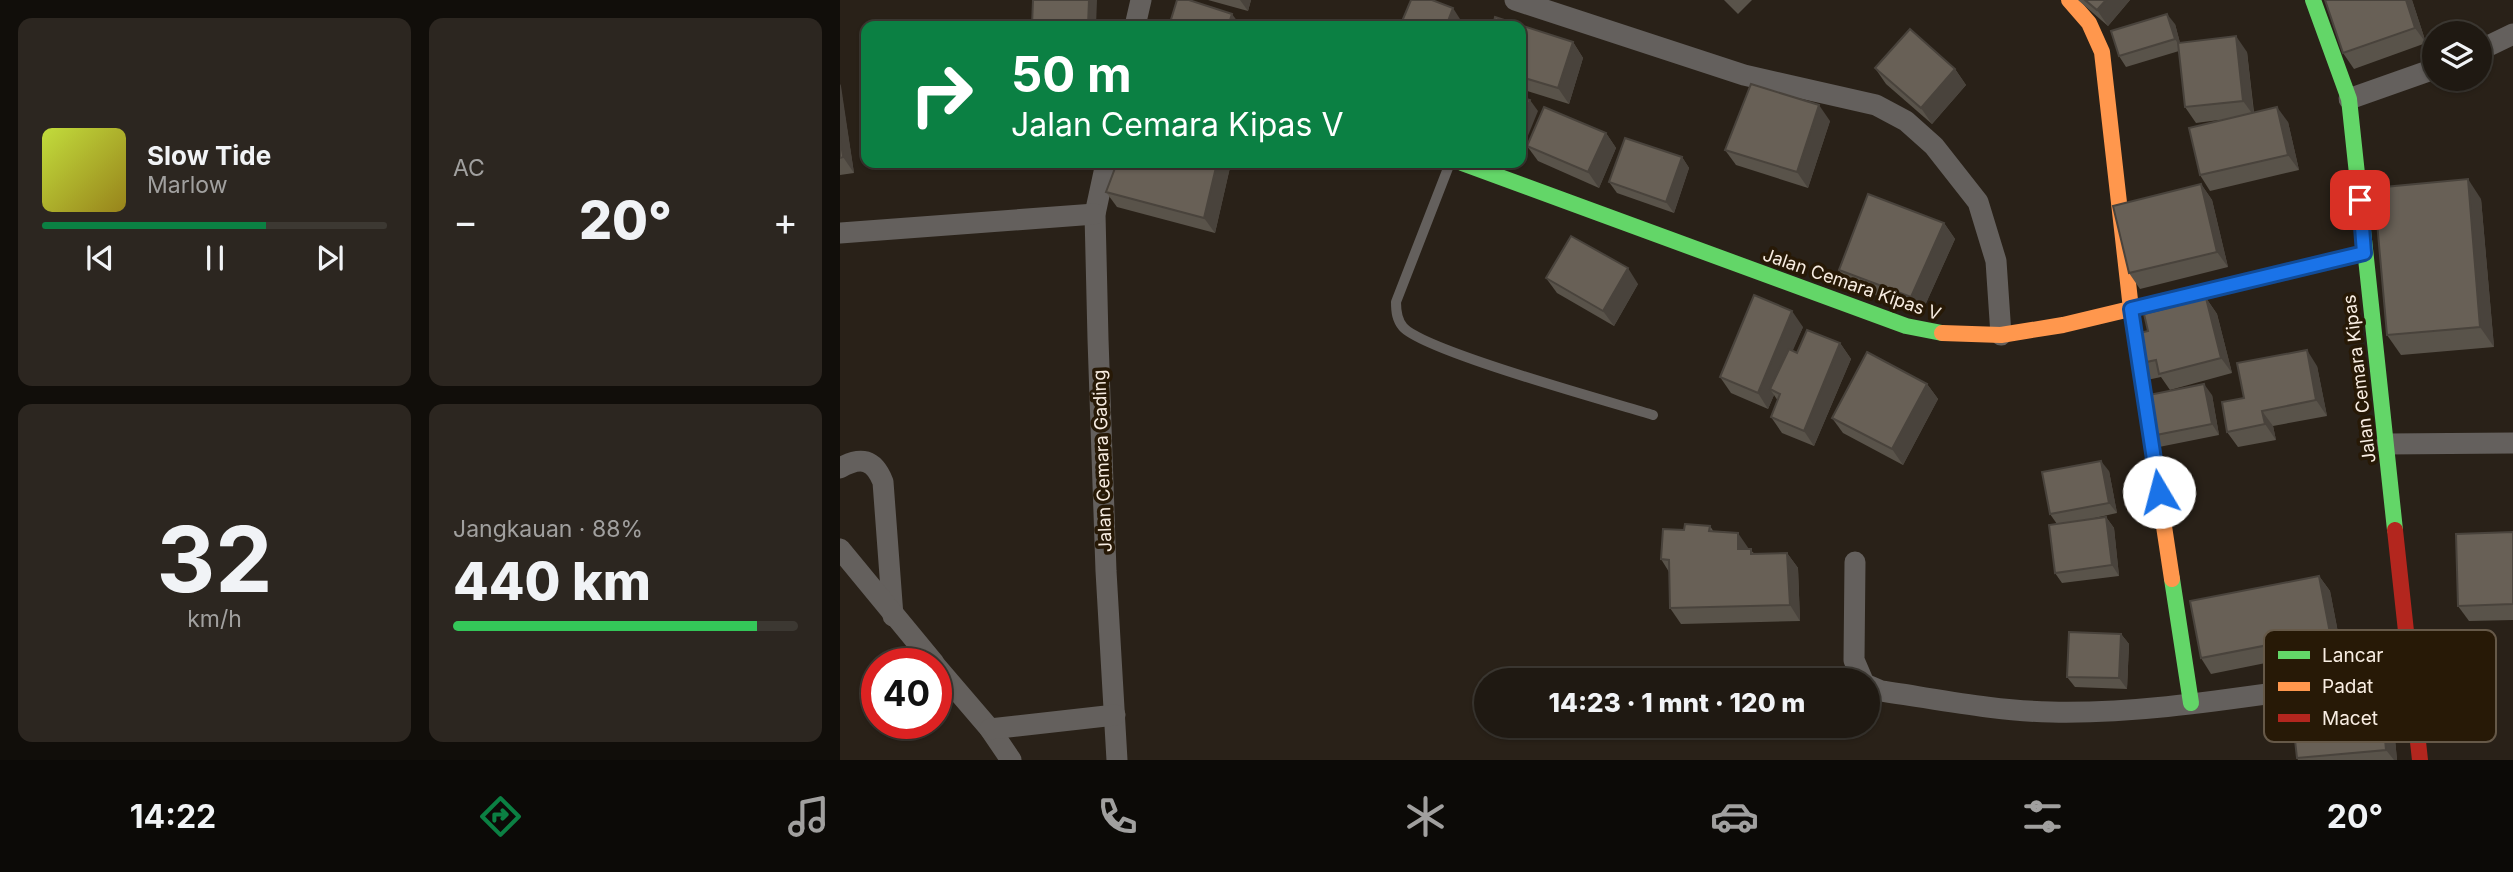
<!DOCTYPE html>
<html lang="id">
<meta charset="utf-8">
<style>
:root{--surface:#1f1912;--page:#2c2620;--text:#f1f3f6;--muted:#a1a09f;--line:#3c3832;--accent:#0b8043}
body{margin:0;font-family:Inter,sans-serif;background:var(--page);color:var(--text);height:100vh;display:flex;flex-direction:column;font-size:26px;white-space:nowrap}
*{box-sizing:border-box;margin:0}
p{font-size:23px;color:var(--muted)}
.icon{flex:none;width:38px;height:38px;fill:none;stroke:currentColor;stroke-width:2;stroke-linecap:round;stroke-linejoin:round}
.map{position:relative;flex:1;overflow:hidden}
.drawer{display:flex;flex-direction:column;gap:18px;padding:18px;background:#110e0a;width:840px}
.drawer>*{flex:none}
.hud{position:absolute;left:21px;top:21px;width:665px;height:147px;border-radius:14px;box-shadow:0 2px 5px #0004,0 0 0 2px var(--line);background:#0b8043;color:#fff;overflow:hidden}
.tools{position:absolute;left:1582px;top:21px;display:grid;gap:14px}
.tools a{display:grid;place-items:center;width:70px;height:70px;border-radius:50%;background:var(--surface);box-shadow:0 2px 5px #0004,0 0 0 2px var(--line);font-size:35px}
.speed{position:absolute;left:21px;top:648px;display:flex;gap:14px;font-size:35px;font-weight:700;text-align:center}
.speed>*{display:grid;place-content:center;width:91px;height:91px;border-radius:50%;background:var(--surface);box-shadow:0 2px 5px #0004,0 0 0 2px var(--line);line-height:1}
.speed .limit{border:10px solid #d22;background:#fff;color:#111}
.pin{position:absolute;display:grid;place-items:center;width:60px;height:60px;color:#fff;margin:-30px;border-radius:14px;box-shadow:0 4px 10px #0006}
.me{position:absolute;width:77px;margin:-38px;rotate:352deg;stroke-linejoin:round;filter:drop-shadow(0 0 5px #0008)}
.turn{display:flex;align-items:center;gap:24px;height:147px;padding:0 35px;font-size:32px}
.turn .icon{width:91px;height:91px;stroke-width:2.5}
.turn b{display:block;font-size:49px;line-height:60px}
.big{font-size:52px;font-weight:800;line-height:1.1}
.drawer .card{flex:1;display:flex;flex-direction:column;justify-content:center;gap:10px;min-width:0;padding:0 24px;border-radius:14px;background:var(--page)}
.drawer .dial{align-items:center;gap:0}
.dial b{font-size:91px;line-height:1}
.song{display:flex;align-items:center;gap:21px}
.cover{width:84px;height:84px;border-radius:10px;background:linear-gradient(135deg,hsl(70 70% 55%),hsl(50 70% 35%))}
.played{height:7px;border-radius:4px;background:linear-gradient(90deg,var(--accent) 65%,var(--line) 65%)}
.keys{display:flex;justify-content:space-around;direction:ltr}
.heat{display:flex;justify-content:space-between;align-items:center;font-size:38px;direction:ltr}
.charge{height:10px;border-radius:5px;background:linear-gradient(90deg,#34c759 88%,var(--line) 0)}
.drawer .tiles{flex:1;display:grid;gap:18px;grid-template-columns:repeat(2,1fr)}
.trip{position:absolute;left:634px;top:668px;width:406px;height:70px;border-radius:35px;background:var(--surface);box-shadow:0 2px 5px #0004,0 0 0 2px var(--line);font-weight:800;line-height:70px;text-align:center}
.tabs{display:flex;height:112px;justify-content:space-around;align-items:center;background:#0c0a07;color:var(--muted)}
.tabs .icon{width:49px;height:49px}
.tabs .on{color:var(--accent)}
.tabs b{font-size:32px;color:var(--text)}
main{display:flex;flex:1;min-height:0}
.map>svg:first-child{display:block}
.lines{fill:none;stroke-linecap:round;stroke-linejoin:round}
.lane{stroke:#64605d;stroke-width:10}
.street{stroke:#64605d;stroke-width:21}
.fast{stroke:#63d668;stroke-width:16}
.slow{stroke:#ff974d;stroke-width:16}
.jam{stroke:#b3261e;stroke-width:16}
.wall{fill:#59534a}
.shaded-wall{fill:#49433c}
.building{fill:#686056;stroke:#49433c;stroke-width:2}
.route-casing{stroke:#114b97;stroke-width:18}
.route{stroke:#1a73e8;stroke-width:12}
.labels{text-anchor:middle;dominant-baseline:central;stroke-width:7;stroke-linejoin:round;paint-order:stroke}
.street-label{font-size:18px;fill:#f8ede2;stroke:#271906}
.key{fill:#271906;stroke:#665948;stroke-width:2}
.key-label{font-size:19px;fill:#f8ede2}
</style>
<main>
<section class="drawer">
<div class="tiles">
<div class="card">
<div class="song"><i class="cover"></i><div><b>Slow Tide</b><p>Marlow</p></div></div>
<div class="played"></div>
<div class="keys"><svg class="icon" aria-label="previous" viewBox="0 0 24 24"><path d="M18 5L8 12l10 7zM5 5v14"/></svg><svg class="icon" aria-label="pause" viewBox="0 0 24 24"><path d="M8 5v14M16 5v14"/></svg><svg class="icon" aria-label="next" viewBox="0 0 24 24"><path d="M6 5l10 7-10 7zM19 5v14"/></svg></div>
</div>
<div class="card"><p>AC</p>
<div class="heat"><a>−</a><b class="big">20°</b><a>+</a></div>
</div>
<div class="card dial"><b>32</b><p>km/h</p></div>
<div class="card"><p>Jangkauan · 88%</p><b class="big">440 km</b><div class="charge"></div></div>
</div>
</section>
<div class="map">
<svg width="1673" height="760" viewBox="0 0 1673 760">
<rect width="100%" height="100%" fill="#292118"/>
<g class="lines">
<path class="lane" d="M610 163 556 302C556 312 557 320 563 327 584 351 771 402 813 415"/>
<g class="street">
<path d="M675 0 904 75 1036 105 1066 121 1094 146 1138 202 1156 261 1161 335"/>
<path d="M295 26 301 0"/>
<path d="M1640 50 1673 34"/>
<path d="M1509 99 1594 69"/>
<path d="M266 163 255 214 258 339 266 571 277 760"/>
<path d="M0 233 255 214"/>
<path d="M1546 444 1673 443"/>
<path d="M0 468C21 456 34 459 43 482L53 616"/>
<path d="M0 549 94 663"/>
<path d="M1015 562 1014 660 1023 681"/>
<path d="M96 666 150 729 171 760"/>
<path d="M1516 682 1569 674"/>
<path d="M1027 685 1041 691C1097 699 1154 711 1211 712 1299 714 1390 699 1477 687"/>
<path d="M150 729 275 715"/>
</g>
<g class="fast">
<path d="M1473 0 1509 99 1555 530"/>
<path d="M622 163 1066 326 1102 333"/>
<path d="M1332 579 1351 703"/>
</g>
<g class="slow">
<path d="M1229 0 1249 23 1262 52 1291 309 1332 579"/>
<path d="M1102 333 1161 335 1223 325 1524 253"/>
</g>
<path class="jam" d="M1555 530 1580 760"/>
</g>
<g class="wall">
<path d="M368 0H411L408 11Z"/>
<path d="M884 0H912L898 14Z"/>
<path d="M1238 0H1290L1268 26Z"/>
<path d="M1485 0H1572L1586 43 1514 69 1503 53Z"/>
<path d="M1335 24 1340 43 1407 52 1414 112 1448 122 1459 170 1370 191 1360 175 1379 120 1356 123 1345 107 1339 51 1286 67 1279 56Z"/>
<path d="M681 26 733 42 743 58 729 104 681 89Z"/>
<path d="M1035 68 1115 69 1126 85 1092 124 1046 84Z"/>
<path d="M0 84 14 173 0 175Z"/>
<path d="M990 121 968 188 896 165 885 150Z"/>
<path d="M766 133 776 148 759 188 698 161 687 146Z"/>
<path d="M842 157 849 168 834 213 777 193 769 182Z"/>
<path d="M176 163H207L206 169Z"/>
<path d="M391 163 375 233 277 207 266 192Z"/>
<path d="M1361 184 1372 200 1388 267 1300 289 1289 273Z"/>
<path d="M1641 199 1654 347 1561 355 1547 335Z"/>
<path d="M1104 223 1115 239 1082 312 1010 286 999 270Z"/>
<path d="M706 278 798 284 774 326 717 293Z"/>
<path d="M1366 298 1377 314 1392 373 1330 390 1321 377 1307 380 1297 364 1308 331Z"/>
<path d="M963 327 952 351 957 353 1000 343 1011 359 974 446 942 433 931 417 938 401 934 395 928 409 891 393 880 377Z"/>
<path d="M1477 366 1487 416 1433 426 1436 440 1398 447 1387 432 1404 398Z"/>
<path d="M1087 384 1098 399 1063 465 1003 433 992 418Z"/>
<path d="M1372 395 1379 435 1319 447 1311 436Z"/>
<path d="M1269 471 1277 513 1241 521 1266 517 1274 528 1279 576 1222 583 1215 573 1217 524 1210 514Z"/>
<path d="M870 526 874 532 909 549 915 554 947 553 958 568 960 621 841 624 830 608 829 572 821 559Z"/>
<path d="M1673 532V620L1629 621 1618 606Z"/>
<path d="M1479 576 1490 591 1501 648 1371 674 1361 658Z"/>
<path d="M1281 634 1289 644 1287 689 1235 687 1227 677Z"/>
<path d="M1550 687 1557 760H1458L1457 758Z"/>
</g>
<g class="shaded-wall">
<path d="M249 0H257L256 26H248Z"/>
<path d="M400 0H411L408 11Z"/>
<path d="M1266 0H1290L1268 26 1257 10Z"/>
<path d="M1566 0H1572L1586 43 1575 28Z"/>
<path d="M613 8 620 19 617 26H606Z"/>
<path d="M392 14 401 26H388Z"/>
<path d="M1327 14 1335 24 1342 50 1335 39Z"/>
<path d="M1396 36 1407 52 1414 116 1403 101Z"/>
<path d="M733 42 743 58 729 104 718 88Z"/>
<path d="M1115 69 1126 85 1092 124 1081 108Z"/>
<path d="M0 84 1 86 14 173 3 157 0 136Z"/>
<path d="M690 100 698 111 681 153V124Z"/>
<path d="M979 105 990 121 968 188 957 172Z"/>
<path d="M1437 107 1448 122 1459 170 1448 155Z"/>
<path d="M766 133 776 148 759 188 748 172Z"/>
<path d="M842 157 849 168 834 213 826 202Z"/>
<path d="M201 163H207L206 169Z"/>
<path d="M377 163H391L375 233 364 218Z"/>
<path d="M1628 179 1641 199 1654 347 1640 327Z"/>
<path d="M1361 184 1372 200 1388 267 1377 252Z"/>
<path d="M1104 223 1115 239 1082 312 1071 297Z"/>
<path d="M788 268 798 284 774 326 763 311Z"/>
<path d="M1366 298 1377 314 1392 373 1381 358Z"/>
<path d="M952 311 963 327 935 392 930 389 934 395 928 409 918 393Z"/>
<path d="M1000 343 1011 359 974 446 964 431Z"/>
<path d="M1467 350 1477 366 1487 416 1476 400Z"/>
<path d="M1087 384 1098 399 1063 465 1052 449Z"/>
<path d="M1364 384 1372 395 1379 435 1372 424Z"/>
<path d="M1422 411 1433 426 1436 440 1425 424Z"/>
<path d="M1261 461 1269 471 1277 513 1269 503Z"/>
<path d="M1266 517 1274 528 1279 576 1272 565Z"/>
<path d="M898 533 909 549H898Z"/>
<path d="M947 553 958 568 960 621 950 605Z"/>
<path d="M1479 576 1490 591 1501 648 1490 633Z"/>
<path d="M1281 634 1289 644 1287 689 1279 678Z"/>
<path d="M1539 672 1550 687 1557 760H1554L1546 750Z"/>
</g>
<g class="building">
<path d="M193 0H249L248 26H192Z"/>
<path d="M337 0H349L392 14 388 26H329Z"/>
<path d="M571 0H592L613 8 606 26H560Z"/>
<path d="M1245 0H1266L1257 10Z"/>
<path d="M1485 0H1566L1575 28 1503 53Z"/>
<path d="M1327 14 1335 39 1279 56 1271 31Z"/>
<path d="M655 17 733 42 718 88 681 77V26H653Z"/>
<path d="M1070 29 1115 69 1081 108 1035 68Z"/>
<path d="M1396 36 1403 101 1345 107 1338 43Z"/>
<path d="M911 84 979 105 957 172 885 150Z"/>
<path d="M681 97 690 100 681 124Z"/>
<path d="M704 107 766 133 748 172 687 146Z"/>
<path d="M1437 107 1448 155 1360 175 1349 128Z"/>
<path d="M0 136 3 157 0 158Z"/>
<path d="M785 138 842 157 826 202 769 182Z"/>
<path d="M277 163H377L364 218 266 192Z"/>
<path d="M1628 179 1640 327 1547 335 1534 188Z"/>
<path d="M1361 184 1377 252 1289 273 1273 206Z"/>
<path d="M1028 194 1104 223 1071 297 999 270Z"/>
<path d="M731 236 788 268 763 311 706 278Z"/>
<path d="M914 295 952 311 918 393 880 377Z"/>
<path d="M1366 298 1381 358 1319 374 1316 360 1297 364 1291 335 1308 331 1304 314Z"/>
<path d="M967 330 1000 343 964 431 931 417 940 394 930 389 949 349 957 353Z"/>
<path d="M1467 350 1476 400 1422 411 1425 424 1387 432 1382 402 1404 398 1397 363Z"/>
<path d="M1027 352 1087 384 1052 449 992 418Z"/>
<path d="M1364 384 1372 424 1311 436 1304 396Z"/>
<path d="M1261 461 1269 503 1210 514 1202 472Z"/>
<path d="M1266 517 1272 565 1215 573 1209 525Z"/>
<path d="M845 524 870 526 869 531 898 533V549H911V554L947 553 950 605 830 608 829 560 821 559 823 529 844 530Z"/>
<path d="M1673 532V604L1618 606 1616 534Z"/>
<path d="M1479 576 1490 633 1361 658 1350 601Z"/>
<path d="M1229 632 1281 634 1279 678 1227 677Z"/>
<path d="M1539 672 1546 750 1457 758 1449 686Z"/>
</g>
<g class="lines">
<defs>
<path id="route" d="M1319 492 1291 309 1524 253 1520 200"/>
</defs>
<use href="#route" class="route-casing"/>
<use href="#route" class="route"/>
</g>
<g class="labels">
<g class="street-label">
<text transform="translate(1012 284) rotate(19)">Jalan Cemara Kipas V</text>
<text transform="translate(1519 379) rotate(-97)">Jalan Cemara Kipas</text>
<text transform="translate(262 461) rotate(-92)">Jalan Cemara Gading</text>
</g>
</g>
<rect x="1424" y="630" width="232" height="112" rx="10" class="key"/>
<rect x="1438" y="651" width="32" height="8" fill="#63d668"/>
<rect x="1438" y="682" width="32" height="9" fill="#ff974d"/>
<rect x="1438" y="714" width="32" height="8" fill="#b3261e"/>
<g class="key-label">
<text x="1482" y="662">Lancar</text>
<text x="1482" y="693">Padat</text>
<text x="1482" y="725">Macet</text>
</g>
</svg>
<div class="tools">
<a><svg class="icon" aria-label="layers" viewBox="0 0 24 24"><path d="M12 4l9 5-9 5-9-5zM3 14l9 5 9-5"/></svg></a>
</div>
<div class="speed"><div class="limit">40</div></div>
<div class="pin" style="left:1520px;top:200px;background:#d93025"><svg class="icon" aria-label="arrive" viewBox="0 0 24 24"><path d="M6 21V4h12l-3 4 3 4H6"/></svg></div>
<svg class="me" style="left:1319px;top:492px" viewBox="-20 -20 40 40"><circle r="19" fill="#fff"/><path d="M0-13L10 11 0 6-10 11z" fill="#1a73e8"/></svg>
<div class="trip">14:23 · 1 mnt · 120 m</div>
<div class="hud">
<div class="turn"><svg class="icon" aria-label="right" viewBox="0 0 24 24"><path d="M7 20v-9h11M14 6l5 5-5 5"/></svg><div><b>50 m</b>Jalan Cemara Kipas V</div></div>
</div>
</div>
</main>
<nav class="tabs">
<b>14:22</b>
<svg class="icon on" aria-label="directions" viewBox="0 0 24 24"><path d="M12 3l9 9-9 9-9-9zM9 14v-3h6M13 9l2 2-2 2"/></svg>
<svg class="icon" aria-label="music" viewBox="0 0 24 24"><path d="M9 18V5l10-2v13"/><circle cx="6" cy="18" r="3"/><circle cx="16" cy="16" r="3"/></svg>
<svg class="icon" aria-label="phone" viewBox="0 0 24 24"><path d="M5 4h4l2 5-3 2q2 4 5 5l2-3 5 2v4C11 20 4 13 5 4z"/></svg>
<svg class="icon" aria-label="climate" viewBox="0 0 24 24"><path d="M12 3v18M4 7l16 10M4 17L20 7"/></svg>
<svg class="icon" aria-label="car" viewBox="0 0 24 24"><path d="M5 17H2v-5l4-1 3-4h7l3 4 3 1v5h-3M9 17h6M6 11h13"/><circle cx="7" cy="17" r="2"/><circle cx="17" cy="17" r="2"/></svg>
<svg class="icon" aria-label="filters" viewBox="0 0 24 24"><path d="M4 7h16M4 17h16"/><circle cx="9" cy="7" r="2"/><circle cx="15" cy="17" r="2"/></svg>
<b>20°</b>
</nav>
